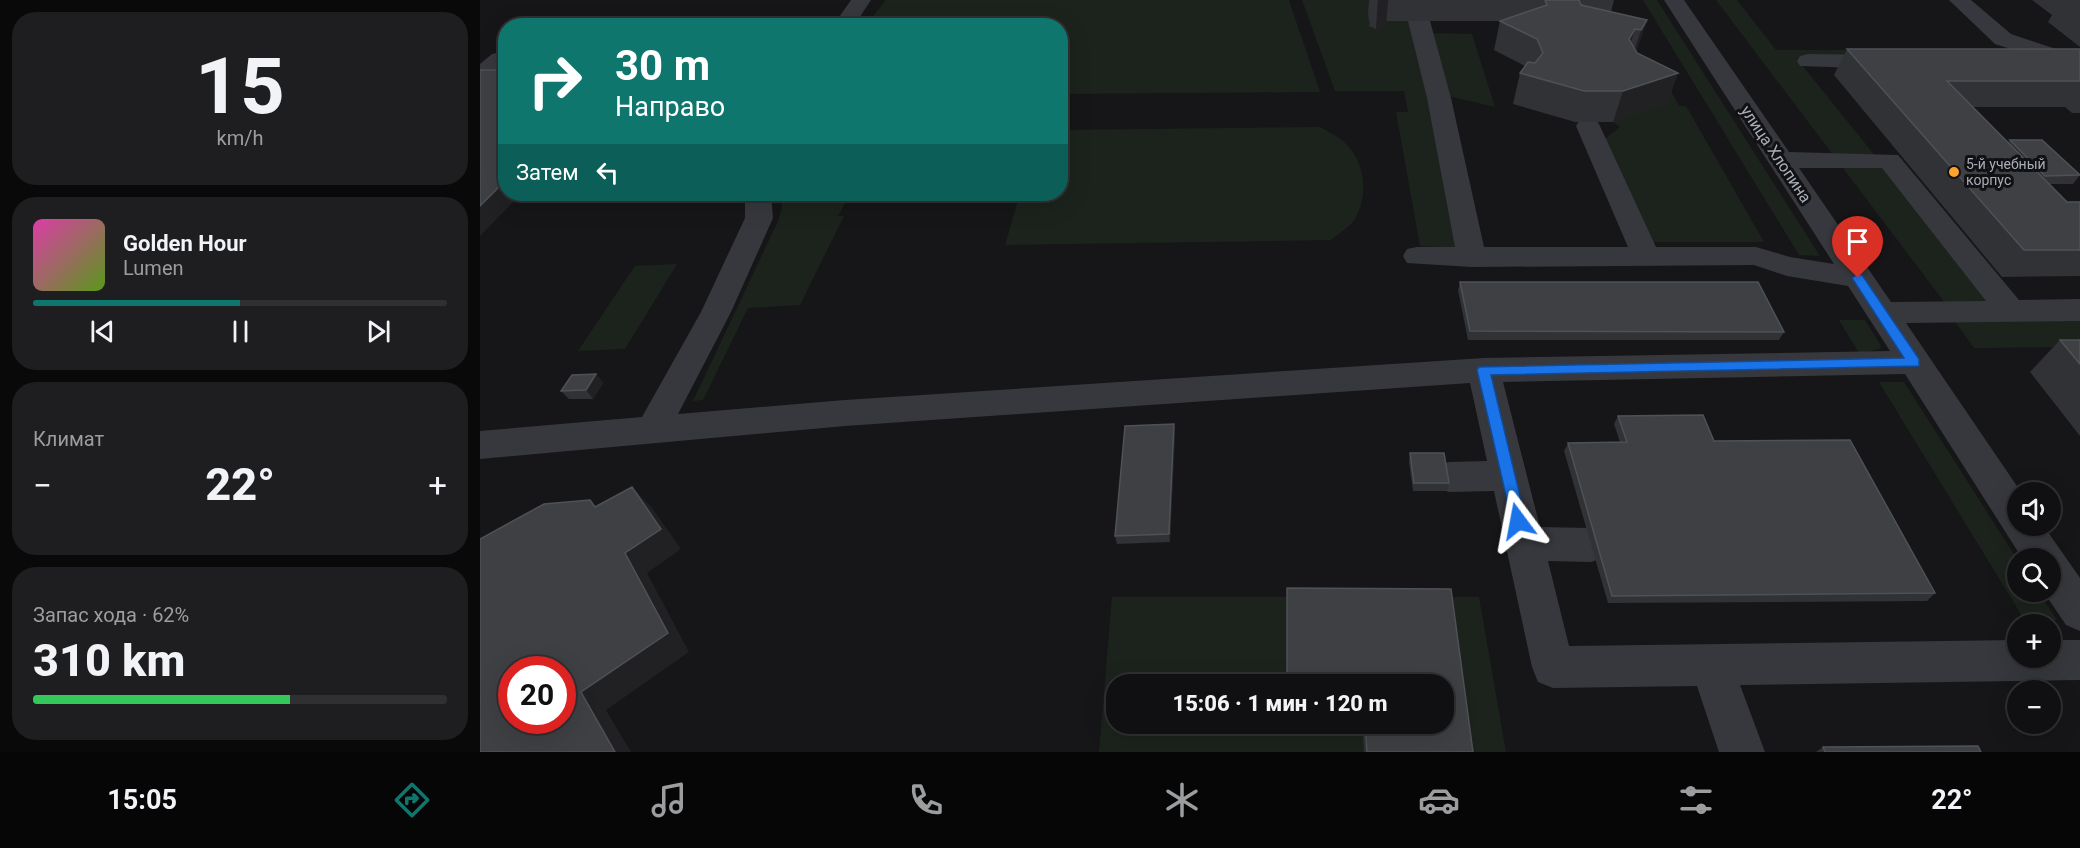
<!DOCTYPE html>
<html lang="ru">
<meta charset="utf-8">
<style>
:root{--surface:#101012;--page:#1e1e20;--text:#f1f3f6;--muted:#9c9d9f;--line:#303032;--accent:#0f766e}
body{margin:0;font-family:Roboto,sans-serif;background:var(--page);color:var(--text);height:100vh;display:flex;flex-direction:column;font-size:22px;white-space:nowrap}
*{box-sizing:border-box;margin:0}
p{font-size:20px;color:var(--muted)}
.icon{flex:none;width:33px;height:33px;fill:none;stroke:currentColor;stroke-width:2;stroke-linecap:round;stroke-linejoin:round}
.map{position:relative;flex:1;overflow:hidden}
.drawer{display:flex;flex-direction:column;gap:12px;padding:12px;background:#09090a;width:480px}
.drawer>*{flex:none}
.banner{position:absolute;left:18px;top:18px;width:570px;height:183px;border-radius:24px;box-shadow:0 6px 24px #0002,0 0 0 2px var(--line);background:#0f766e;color:#fff;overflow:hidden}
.buttons{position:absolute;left:1527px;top:482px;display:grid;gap:12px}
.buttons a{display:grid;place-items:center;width:54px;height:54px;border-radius:50%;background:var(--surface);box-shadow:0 6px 24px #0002,0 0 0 2px var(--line);font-size:30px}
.speed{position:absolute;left:18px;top:656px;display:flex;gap:12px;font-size:30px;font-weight:700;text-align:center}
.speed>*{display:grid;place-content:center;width:78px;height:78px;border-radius:50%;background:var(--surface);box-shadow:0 6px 24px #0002,0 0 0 2px var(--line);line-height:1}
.speed .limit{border:9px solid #d22;background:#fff;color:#111}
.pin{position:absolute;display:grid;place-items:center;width:51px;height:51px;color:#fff;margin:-62px -26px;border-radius:50% 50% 50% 0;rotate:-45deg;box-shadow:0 0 6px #0007}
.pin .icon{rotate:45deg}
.me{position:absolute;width:66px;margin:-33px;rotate:347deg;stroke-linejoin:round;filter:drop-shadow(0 0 4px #0008)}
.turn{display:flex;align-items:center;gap:21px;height:126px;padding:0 18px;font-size:27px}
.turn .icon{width:78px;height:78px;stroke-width:2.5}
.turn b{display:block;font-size:42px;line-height:51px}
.then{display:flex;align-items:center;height:57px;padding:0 18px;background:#0003;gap:12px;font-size:22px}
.big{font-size:45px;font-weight:800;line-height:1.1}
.drawer .widget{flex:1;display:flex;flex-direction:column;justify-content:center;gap:9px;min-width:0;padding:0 21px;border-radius:24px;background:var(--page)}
.drawer .dial{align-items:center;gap:0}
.dial b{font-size:78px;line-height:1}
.song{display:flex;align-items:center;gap:18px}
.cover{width:72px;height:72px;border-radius:9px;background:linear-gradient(135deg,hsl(320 70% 55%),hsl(90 70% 35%))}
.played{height:6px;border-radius:3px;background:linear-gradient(90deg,var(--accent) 50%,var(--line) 50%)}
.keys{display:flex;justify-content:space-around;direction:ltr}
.heat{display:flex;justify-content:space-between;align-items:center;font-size:33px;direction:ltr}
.charge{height:9px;border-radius:4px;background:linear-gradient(90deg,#34c759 62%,var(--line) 0)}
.trip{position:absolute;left:626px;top:674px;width:348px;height:60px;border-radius:24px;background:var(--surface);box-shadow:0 6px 24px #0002,0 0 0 2px var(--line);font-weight:800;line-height:60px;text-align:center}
.tabs{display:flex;height:96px;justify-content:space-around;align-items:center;background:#060607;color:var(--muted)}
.tabs .icon{width:42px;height:42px}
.tabs .selected{color:var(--accent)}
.tabs b{font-size:27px;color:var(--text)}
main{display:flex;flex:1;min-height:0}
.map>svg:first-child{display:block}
.green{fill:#1b231c;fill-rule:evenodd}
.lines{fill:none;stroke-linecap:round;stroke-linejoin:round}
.minor{fill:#36383d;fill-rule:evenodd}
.wall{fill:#313236}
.shaded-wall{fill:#212124}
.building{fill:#3e4044;stroke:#4e5156;stroke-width:1.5;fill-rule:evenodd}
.route{fill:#1a73e8;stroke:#114b97;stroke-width:1.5}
.poi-dot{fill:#fba32b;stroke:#111113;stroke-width:2}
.labels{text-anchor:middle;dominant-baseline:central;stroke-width:6;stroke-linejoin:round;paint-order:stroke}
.far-poi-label{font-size:14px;fill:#a7aeb8;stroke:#111113;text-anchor:start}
.street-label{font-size:16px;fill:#a7aeb8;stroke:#111113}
</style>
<main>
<section class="drawer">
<div class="widget dial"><b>15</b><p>km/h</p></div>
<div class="widget">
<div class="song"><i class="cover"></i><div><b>Golden Hour</b><p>Lumen</p></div></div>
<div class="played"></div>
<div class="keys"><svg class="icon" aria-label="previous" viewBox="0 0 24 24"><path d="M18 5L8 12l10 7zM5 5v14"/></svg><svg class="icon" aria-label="pause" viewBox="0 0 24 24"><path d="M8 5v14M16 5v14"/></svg><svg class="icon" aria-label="next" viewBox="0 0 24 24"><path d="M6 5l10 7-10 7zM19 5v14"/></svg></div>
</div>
<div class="widget"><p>Климат</p>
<div class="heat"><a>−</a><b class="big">22°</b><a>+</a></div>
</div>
<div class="widget"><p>Запас хода · 62%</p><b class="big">310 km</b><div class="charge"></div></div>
</section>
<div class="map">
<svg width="1600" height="752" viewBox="0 0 1600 752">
<rect width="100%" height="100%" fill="#161618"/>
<g class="green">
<path d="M406 0H809L840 92 581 94 580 26 386 25Z"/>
<path d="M822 0H929L977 248 940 246 916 112H928L924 91H855Z"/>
<path d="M1163 0H1177L1340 256 1319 255Z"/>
<path d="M1236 0H1257L1296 50H1520L1529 57 1317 59 1514 303H1465Z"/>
<path d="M950 33 992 34 1015 107 964 95Z"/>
<path d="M1190 89 1199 106H1206L1284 242H1172L1124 140 1140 127 1133 122Z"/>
<path d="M840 127C848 132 858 136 864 142 885 160 889 195 875 219 870 227 858 234 851 240L525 245 540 194H580L581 130Z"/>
<path d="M301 194H370L358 216H364L320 305 268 308 223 400 213 401 298 221 302 208Z"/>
<path d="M197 264 145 349 98 351 155 266Z"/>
<path d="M1600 319V347L1494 348 1474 320Z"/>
<path d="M1359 320H1385L1401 346 1400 349 1379 353Z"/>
<path d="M1399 382H1424L1537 559 1538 591H1558L1577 620 1545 621Z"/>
<path d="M632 597H999L1026 752H619ZM636 684H963V723H636Z"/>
</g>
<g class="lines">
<g class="minor">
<path d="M371 0H391L374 26H353Z"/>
<path d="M1184 0H1204L1309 152 1418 155 1539 300 1600 299V321L1426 323 1541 492H1538V525H1563L1600 578V631L1586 625 1563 591H1570V558H1542L1425 374 1023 382 1060 527 1111 528 1125 533 1130 545 1125 557 1111 562 1068 561 1089 646 1538 640V657H1570V640H1600V680L1260 685 1285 752H1239L1217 686 1073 688 1058 682 1052 667 1014 491 969 492 956 488 951 477 956 466 969 462 1007 461 990 383 365 426 0 459V431L162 417 221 312 265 218V194H291L293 218 251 312 198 414 365 400 1004 358 1410 351 1368 286 1307 276 1274 265 992 267 927 263 923 256 927 249 937 247H975L947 98 928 21 932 17H946L950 21 971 98 1004 247H1148L1096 126 1099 121 1108 119 1117 121 1120 126 1176 247H1276L1310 257 1354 264ZM1319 168H1402L1506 301 1411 302Z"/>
<path d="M1469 0H1491L1531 34 1600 57V71L1515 44Z"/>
<path d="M20 52 26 54V66L8 81 0 83V64L12 54Z"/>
<path d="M1328 54 1407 55 1415 57 1418 62 1415 67 1407 69 1320 66 1317 61 1320 56Z"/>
</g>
</g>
<g class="wall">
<path d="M889 0H1134L1131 12 1167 20 1156 51 1157 53 1198 73 1187 103 1133 122H1095L1033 104 1040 73 1045 66 1014 50 1020 21H906V26L896 29 889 26 890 21H889L888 14Z"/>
<path d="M1552 0H1600V47L1568 22 1572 15Z"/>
<path d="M1367 49H1600V113H1592L1585 107H1492L1528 142 1530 140 1600 175 1593 184H1569L1587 202H1600V276L1522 277 1354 75Z"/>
<path d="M980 282 1304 332 1299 340H988L978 290Z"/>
<path d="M1580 340H1600V436L1550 372Z"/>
<path d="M116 374 123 383 113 399H89L81 391Z"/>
<path d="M1138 416 1234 441 1455 593 1447 601 1128 603 1084 451 1088 443 1140 442 1134 424Z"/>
<path d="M694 424 695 432 690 542 637 544 635 536Z"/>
<path d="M930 453 969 483 967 491H933L929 462Z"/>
<path d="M807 588 971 589 993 752H884L882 723H963V684H807Z"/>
<path d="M1343 747 1501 752H1336Z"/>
</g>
<g class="shaded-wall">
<path d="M898 0H908L906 26 896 29Z"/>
<path d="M1167 20 1157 50 1151 60 1161 30Z"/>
<path d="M1155 29 1146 59 1149 39Z"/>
<path d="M1198 73 1187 103 1133 122 1143 91Z"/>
<path d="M26 180V194H41L0 236V206Z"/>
<path d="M116 374 123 383 113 399 106 390Z"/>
<path d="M694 424 695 432 690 542 689 534Z"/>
<path d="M152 487 172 508 201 549 167 573 209 652 126 710 151 752H135L101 692Z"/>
</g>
<g class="building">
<path d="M1065 0H1099L1101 5 1167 20 1161 30 1155 29 1149 39 1157 53 1198 73 1143 91H1104L1040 73 1048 62 1055 63 1063 53 1057 39 1020 21 1067 5Z"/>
<path d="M1367 49H1600V81H1467L1587 202H1600V250H1544Z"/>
<path d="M0 70H26V180L0 206Z"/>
<path d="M1530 140H1562L1600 175 1565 176Z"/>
<path d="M980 282H1278L1304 332 990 331Z"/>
<path d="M1580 340H1600V364Z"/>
<path d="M116 374 106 390 81 391 92 375Z"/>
<path d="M1223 415 1234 441 1370 440 1455 593 1132 596 1088 443 1147 442 1138 416Z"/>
<path d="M694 424 689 534 635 536 645 426Z"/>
<path d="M930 453H964L969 483H934Z"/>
<path d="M152 487 181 529 145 553 188 633 101 692 135 752H0V539L64 504 110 500 115 507ZM32 669H82V720H32Z"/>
<path d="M807 588 971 589 993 752H887L885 723H963V684H883V681H807Z"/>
<path d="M1498 746 1501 752H1345L1343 747Z"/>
</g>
<path class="route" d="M1378 274 1382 275 1439 359V366L1011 375 1046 521 1044 526H1033L997 370 999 367 1424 358 1372 278Z"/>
<circle class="poi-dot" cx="1474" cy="172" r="6"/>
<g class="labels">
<g class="far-poi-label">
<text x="1486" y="164">5-й учебный<tspan x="1486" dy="16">корпус</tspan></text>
</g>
<g class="street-label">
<text transform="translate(1296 154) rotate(56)">улица Хлопина</text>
</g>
</g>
</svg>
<div class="buttons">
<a><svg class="icon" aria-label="sound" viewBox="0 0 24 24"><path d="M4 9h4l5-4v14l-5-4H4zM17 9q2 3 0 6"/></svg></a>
<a><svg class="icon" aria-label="search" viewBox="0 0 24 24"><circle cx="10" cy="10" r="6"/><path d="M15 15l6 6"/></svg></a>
<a>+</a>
<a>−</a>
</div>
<div class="speed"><div class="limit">20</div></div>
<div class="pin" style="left:1378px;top:278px;background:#d93025"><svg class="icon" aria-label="arrive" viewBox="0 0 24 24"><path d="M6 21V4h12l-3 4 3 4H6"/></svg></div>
<svg class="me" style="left:1038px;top:521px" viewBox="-20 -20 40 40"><path d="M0-17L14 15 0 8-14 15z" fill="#1a73e8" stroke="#fff" stroke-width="4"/></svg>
<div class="trip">15:06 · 1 мин · 120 m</div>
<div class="banner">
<div class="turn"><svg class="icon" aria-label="right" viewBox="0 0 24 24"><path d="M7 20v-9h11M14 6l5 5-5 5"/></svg><div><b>30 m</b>Направо</div></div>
<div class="then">Затем<svg class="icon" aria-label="left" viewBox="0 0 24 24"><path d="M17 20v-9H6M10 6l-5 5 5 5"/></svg></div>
</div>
</div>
</main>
<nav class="tabs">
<b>15:05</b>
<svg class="icon selected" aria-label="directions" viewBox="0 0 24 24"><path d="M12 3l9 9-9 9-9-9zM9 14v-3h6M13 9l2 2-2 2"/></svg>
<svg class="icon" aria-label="music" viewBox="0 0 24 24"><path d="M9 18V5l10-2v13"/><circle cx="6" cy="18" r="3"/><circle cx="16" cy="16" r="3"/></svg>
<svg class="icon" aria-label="phone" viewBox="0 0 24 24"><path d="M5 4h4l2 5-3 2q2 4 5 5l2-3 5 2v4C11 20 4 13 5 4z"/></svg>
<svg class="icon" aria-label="climate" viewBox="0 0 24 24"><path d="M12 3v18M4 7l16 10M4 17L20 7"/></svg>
<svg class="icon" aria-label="car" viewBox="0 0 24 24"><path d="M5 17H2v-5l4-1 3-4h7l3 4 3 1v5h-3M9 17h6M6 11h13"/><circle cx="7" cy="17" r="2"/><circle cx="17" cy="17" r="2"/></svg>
<svg class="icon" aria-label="filters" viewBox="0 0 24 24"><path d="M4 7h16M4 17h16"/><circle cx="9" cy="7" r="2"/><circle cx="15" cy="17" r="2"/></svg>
<b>22°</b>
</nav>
